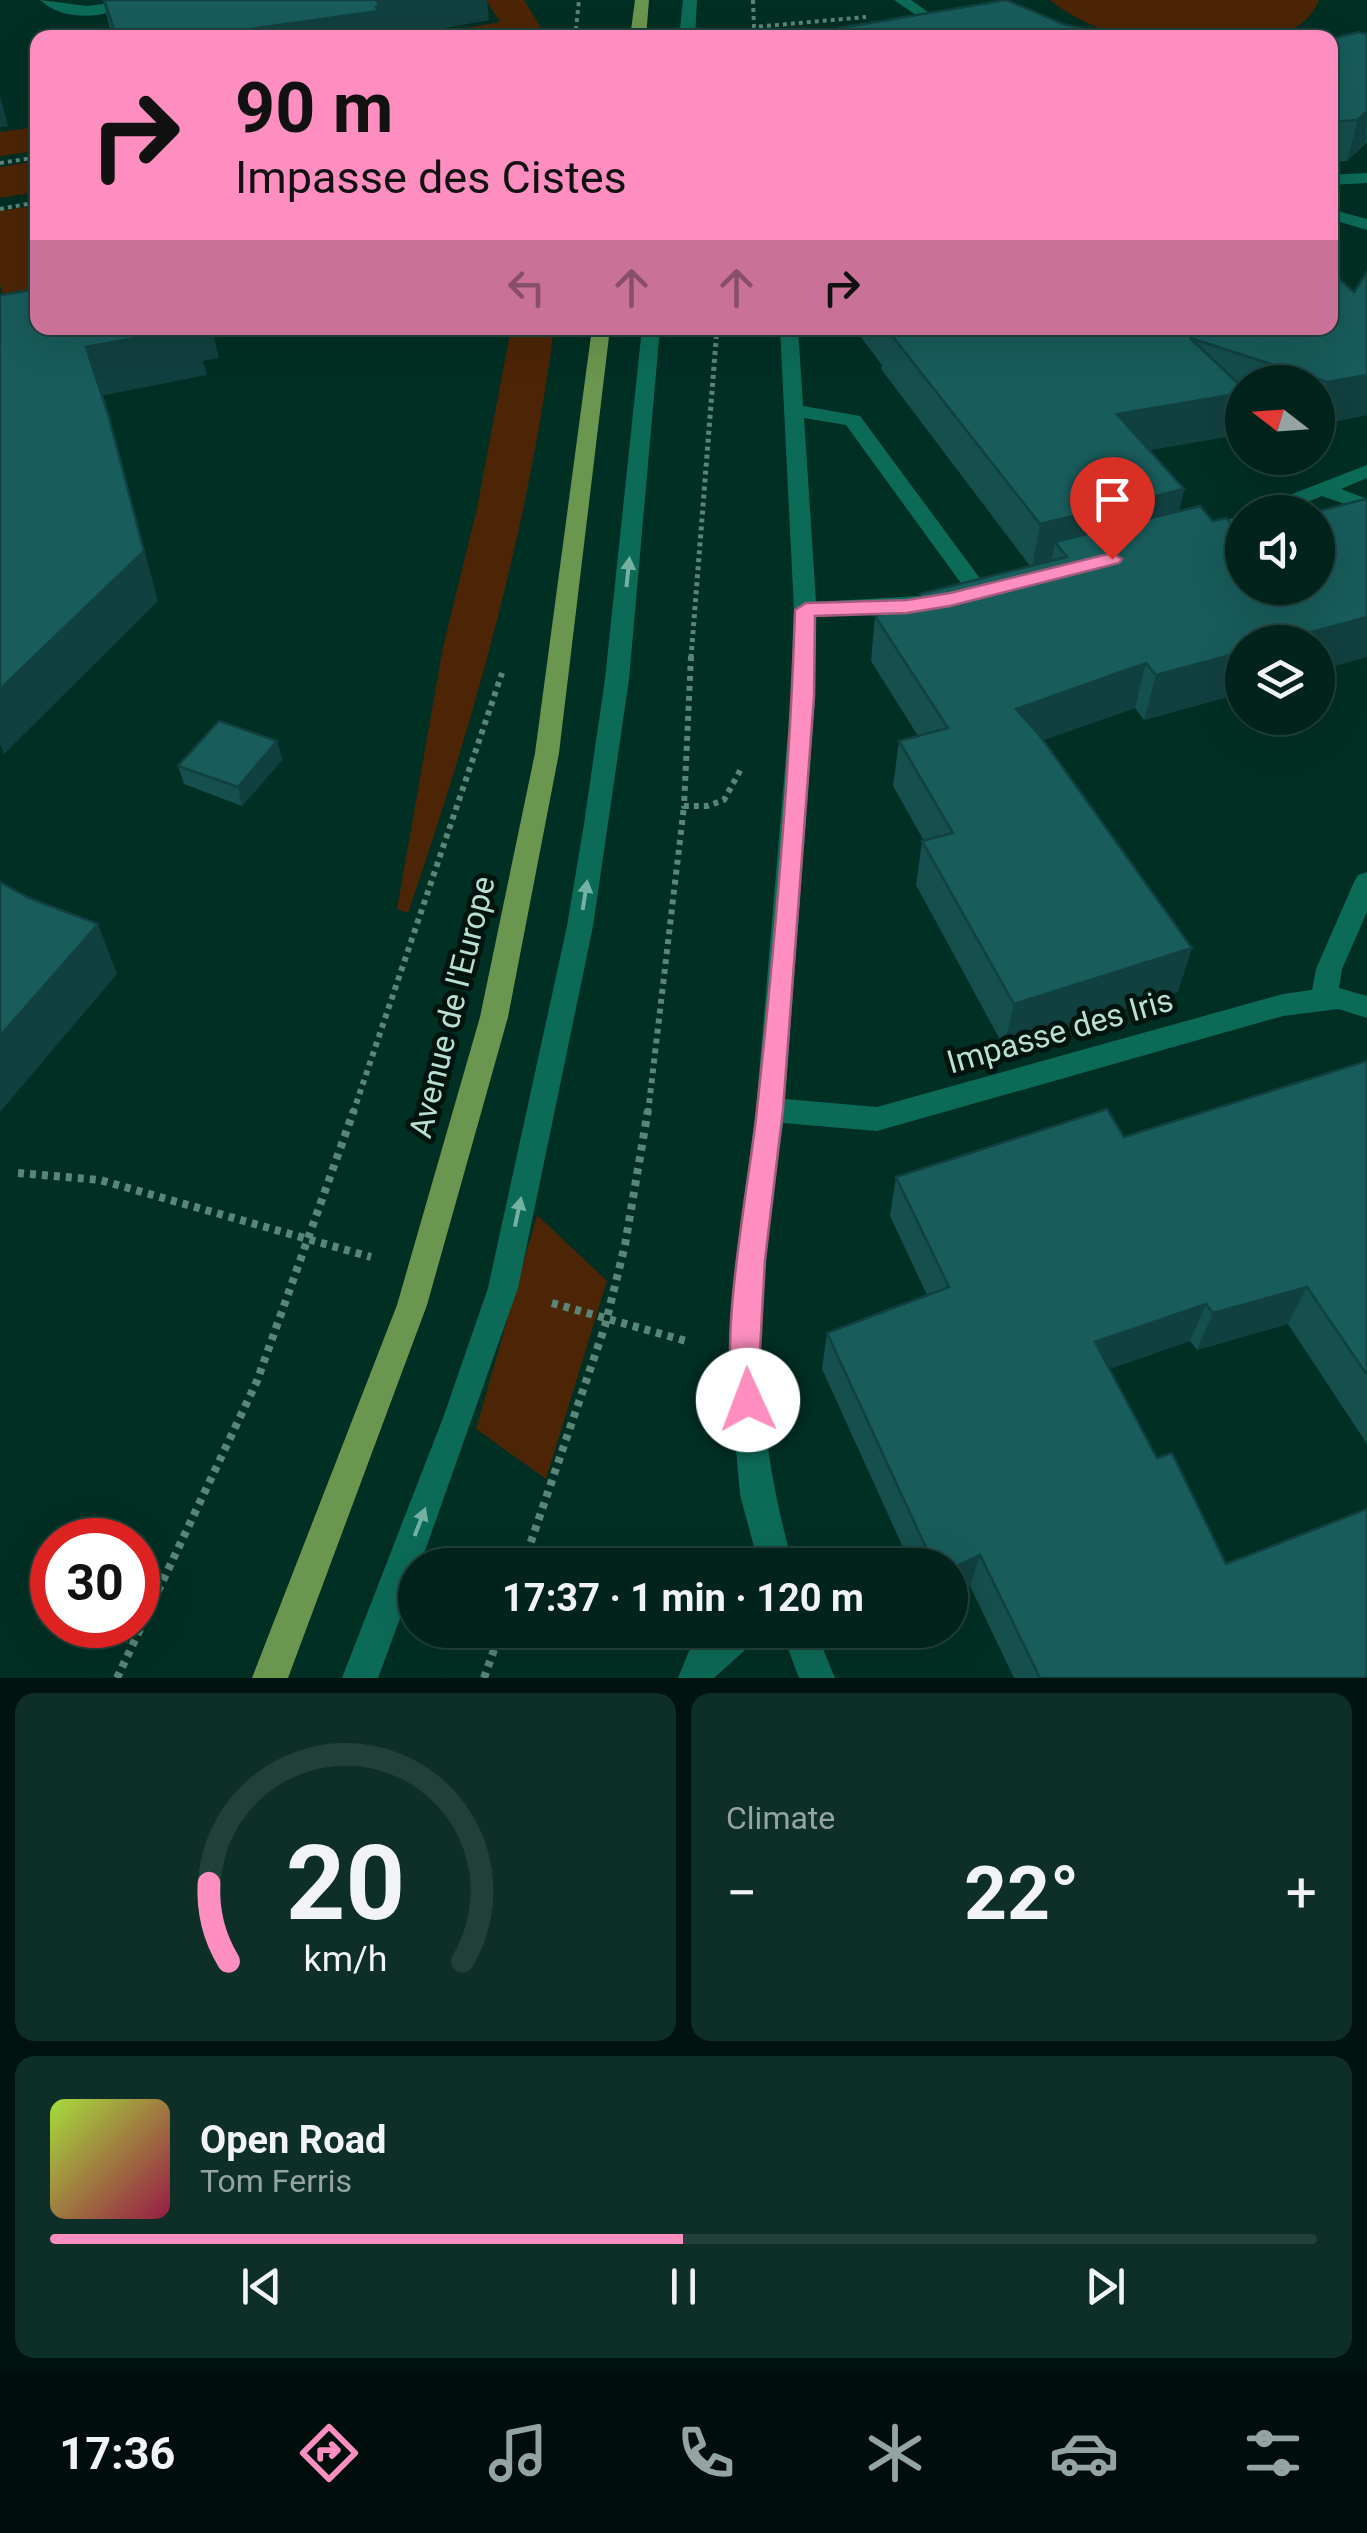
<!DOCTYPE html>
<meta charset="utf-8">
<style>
:root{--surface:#00231b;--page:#0e2f28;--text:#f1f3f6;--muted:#95a4a3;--line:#22403a;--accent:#fd8ebf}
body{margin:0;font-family:Roboto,sans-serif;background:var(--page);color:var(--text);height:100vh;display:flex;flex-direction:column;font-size:38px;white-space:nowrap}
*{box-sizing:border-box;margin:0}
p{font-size:32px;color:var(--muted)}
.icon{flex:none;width:55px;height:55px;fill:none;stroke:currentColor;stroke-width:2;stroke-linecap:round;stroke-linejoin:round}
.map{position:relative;height:1678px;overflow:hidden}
.drawer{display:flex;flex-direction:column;gap:15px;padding:15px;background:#00130f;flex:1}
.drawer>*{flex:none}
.top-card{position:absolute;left:30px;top:30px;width:1308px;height:305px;border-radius:20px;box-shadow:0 10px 40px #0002,0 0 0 2px var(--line);background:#fd8ebf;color:#111;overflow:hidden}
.needle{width:65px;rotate:287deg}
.buttons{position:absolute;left:1225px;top:365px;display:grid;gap:20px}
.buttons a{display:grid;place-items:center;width:110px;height:110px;border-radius:50%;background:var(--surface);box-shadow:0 10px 40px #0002,0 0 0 2px var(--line);font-size:50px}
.speed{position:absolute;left:30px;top:1518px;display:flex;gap:20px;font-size:50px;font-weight:700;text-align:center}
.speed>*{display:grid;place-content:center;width:130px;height:130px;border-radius:50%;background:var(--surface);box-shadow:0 10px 40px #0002,0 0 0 2px var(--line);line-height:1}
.speed .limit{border:15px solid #d22;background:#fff;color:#111}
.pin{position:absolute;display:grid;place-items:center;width:85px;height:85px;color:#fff;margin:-102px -42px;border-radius:50% 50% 50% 0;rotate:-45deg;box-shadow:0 0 10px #0007}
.pin .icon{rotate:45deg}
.me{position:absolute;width:110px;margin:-55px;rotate:358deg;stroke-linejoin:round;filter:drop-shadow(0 0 8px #0008)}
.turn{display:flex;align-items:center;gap:35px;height:210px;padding:0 40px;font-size:45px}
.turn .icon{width:130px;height:130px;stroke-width:2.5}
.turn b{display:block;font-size:70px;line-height:85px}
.lanes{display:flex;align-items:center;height:95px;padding:0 40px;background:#0003;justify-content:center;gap:50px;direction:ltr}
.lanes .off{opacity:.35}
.big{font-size:75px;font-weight:700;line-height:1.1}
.drawer .tile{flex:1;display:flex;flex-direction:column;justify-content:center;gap:15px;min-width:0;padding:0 35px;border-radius:20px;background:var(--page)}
.drawer .dial{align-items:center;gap:0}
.dial svg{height:260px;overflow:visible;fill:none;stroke:var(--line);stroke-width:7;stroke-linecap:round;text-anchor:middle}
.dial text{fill:var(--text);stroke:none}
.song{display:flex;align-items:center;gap:30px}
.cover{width:120px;height:120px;border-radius:15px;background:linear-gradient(135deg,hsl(80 70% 55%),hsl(340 70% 35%))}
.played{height:10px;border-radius:5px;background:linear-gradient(90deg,var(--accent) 50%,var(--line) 50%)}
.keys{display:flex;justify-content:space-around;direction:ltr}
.heat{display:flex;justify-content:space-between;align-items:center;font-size:55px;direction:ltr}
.drawer .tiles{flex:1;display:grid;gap:15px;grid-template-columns:1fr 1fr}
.tile:last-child{grid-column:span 2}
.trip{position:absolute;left:398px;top:1548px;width:570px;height:100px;border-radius:50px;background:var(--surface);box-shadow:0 10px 40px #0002,0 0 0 2px var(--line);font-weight:700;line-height:100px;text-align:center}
.tabs{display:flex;height:160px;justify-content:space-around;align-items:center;background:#000e0b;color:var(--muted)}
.tabs .icon{width:70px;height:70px}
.tabs .selected{color:var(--accent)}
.tabs b{font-size:45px;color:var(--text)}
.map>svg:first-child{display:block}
.green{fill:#4c2506}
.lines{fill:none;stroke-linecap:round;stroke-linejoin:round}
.path-far3{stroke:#5a8579;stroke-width:4;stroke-dasharray:4 4;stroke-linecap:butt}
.path-far2{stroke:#5a8579;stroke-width:5;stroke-dasharray:4 4;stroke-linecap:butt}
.path-far1{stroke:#5a8579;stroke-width:6;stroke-dasharray:5 5;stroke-linecap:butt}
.path{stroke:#5a8579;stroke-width:8;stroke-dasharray:6 6;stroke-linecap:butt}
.minor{fill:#0c6b57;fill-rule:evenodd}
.major{fill:#6b964f;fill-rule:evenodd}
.wall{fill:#154f4e}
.shaded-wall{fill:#114040}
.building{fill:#185c5b;stroke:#114040;stroke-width:2.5}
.oneway{fill:#74b1a1}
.route{fill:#fd8ebf;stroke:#a45c7c;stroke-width:2.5}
.labels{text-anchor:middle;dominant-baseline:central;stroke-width:10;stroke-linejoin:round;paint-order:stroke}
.street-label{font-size:32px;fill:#b9dfd3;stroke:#00140e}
</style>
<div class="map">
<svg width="1367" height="1678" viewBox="0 0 1367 1678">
<rect width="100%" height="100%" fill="#002f24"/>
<g class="green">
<path d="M486 0H524L547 37 411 38 500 22Z"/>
<path d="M1050 0H1319C1312 20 1293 31 1273 36 1256 41 1144 40 1126 36 1098 30 1073 18 1050 0Z"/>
<path d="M37 127V151L0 156V132Z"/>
<path d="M37 161V192L0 198V167Z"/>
<path d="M37 205V230L34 232 38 328 0 331 9 329 0 284V211Z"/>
<path d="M511 328H554C528 531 474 720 408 913L397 909 443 647 477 508Z"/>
<path d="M537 1215 607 1281 546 1479 476 1429Z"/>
</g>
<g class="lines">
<g class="path-far3">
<path d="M753 0 754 27 866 17"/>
<path d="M575 38 579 0"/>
<path d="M0 163 38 157"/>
<path d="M0 209 38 202"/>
</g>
<path class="path-far2" d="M691 658 717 328"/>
<g class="path-far1">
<path d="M691 656 684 806H707L724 800 742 767"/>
<path d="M353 1113 502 673"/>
<path d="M648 1113 684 806"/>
</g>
<g class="path">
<path d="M18 1173 100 1180 371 1257"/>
<path d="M552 1303 686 1341"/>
<path d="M523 1565 605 1326 625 1245 648 1110"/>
<path d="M117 1678 257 1381 354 1110"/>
<path d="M484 1678 501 1630"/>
</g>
<g class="minor">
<path d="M40 0 87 6 135 0C110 19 64 23 40 0Z"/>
<path d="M683 0H697L695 38H679Z"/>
<path d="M894 0H911L928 12 916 15Z"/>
<path d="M1367 173V183L1330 185V175Z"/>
<path d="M1330 209 1367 219V230L1330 219Z"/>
<path d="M642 328H660L629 679 593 926 518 1288 420 1565H415V1578L378 1678H342L443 1418 488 1288 567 926 584 824 605 679Z"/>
<path d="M780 328H798L803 406 860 416 990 592 979 599 971 597 846 425 804 418 816 602 935 595 946 602 935 609 816 617 815 697 785 1099 877 1107 1283 994 1312 990 1316 969 1354 882 1358 875 1367 872V912L1342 969 1339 988 1367 996V1018L1338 1009 1283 1016 877 1131 783 1123C773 1204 759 1287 761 1368 763 1435 775 1501 793 1565H759L740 1495 729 1368 736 1260 756 1110 791 697 794 610Z"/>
<path d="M1367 465V478L1341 489 1367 499V512L1322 496 1283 512H1255L1258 507Z"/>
<path d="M1242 515V529L1202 543 1191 536 1194 531Z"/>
<path d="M714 1630H759L754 1642 714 1678H678L689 1651Z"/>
<path d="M781 1630H815L835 1678H799Z"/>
</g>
<g class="major">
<path d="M635 0H649L646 38H630Z"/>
<path d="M592 328H610L559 753 508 1017 427 1305 288 1678H252L397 1305 480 1017 535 753Z"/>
</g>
</g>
<g class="wall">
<path d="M103 0 489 20 384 38H112Z"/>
<path d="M1063 24 1122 38H839L840 28Z"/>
<path d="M1367 34V142L1347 161 1330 162V39Z"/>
<path d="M1354 292 1367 415 1318 425V382H1242V413L1237 435 1150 450 1184 489 1179 511 1242 642V693L1144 720 1135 708 1043 740 1178 992 1004 1047 916 885 922 841H924L893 786 899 741 918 736 871 661 875 616 918 602 919 594 1030 566 881 369 882 365 854 328H1330Z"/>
<path d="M277 741 282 760 242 806 184 784 178 766Z"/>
<path d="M1367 1061V1444L1288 1324 1197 1350 1190 1341 1109 1369 1157 1458 1226 1564 1367 1678H1014L970 1586 950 1565H911L822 1369 827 1333 927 1295 890 1216 896 1177 1124 1137Z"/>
</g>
<g class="shaded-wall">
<path d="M369 0H487L489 20 384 38H187Z"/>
<path d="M0 96 8 126 0 127Z"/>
<path d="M1367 111 1366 141 1347 161 1358 120Z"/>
<path d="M189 328H212L219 358 203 361 207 375 100 396 86 347Z"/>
<path d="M1367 375V415L1318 425V413L1327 382Z"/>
<path d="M1242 393V413L1237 435 1108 457 1117 414Z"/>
<path d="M108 414 158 601 4 754 0 744V689Z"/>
<path d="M1184 489 1173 533 1067 557 1055 542 1051 564 1032 568 1040 524Z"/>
<path d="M1367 617V657L1318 671V642H1275Z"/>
<path d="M1242 652V693L1144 720 1156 675Z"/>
<path d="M1146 663 1135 708 1007 753 1016 709Z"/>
<path d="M277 741 282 760 242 806 238 787Z"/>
<path d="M98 924 117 974 0 1112V1036Z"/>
<path d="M1192 948 1178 992 1004 1047 1014 1004Z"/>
<path d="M1307 1287 1288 1324 1197 1350 1213 1313Z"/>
<path d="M1206 1304 1190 1341 1082 1378 1095 1342Z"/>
<path d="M980 1555 970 1586 950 1596V1569Z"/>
</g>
<g class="building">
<path d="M104 0H376L380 6 376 7 378 11 187 38H117Z"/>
<path d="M1006 0 1063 24 1122 38H848L840 28Z"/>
<path d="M1358 32 1367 34V111L1358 120 1330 122V39Z"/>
<path d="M38 190V231L28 191Z"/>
<path d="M1330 271 1354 292 1367 272V375L1327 382 1190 338 1242 387V393L1117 414 1184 489 1040 524 886 328H1330Z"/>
<path d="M38 289V328H189L86 347 108 414 144 551 0 689V295Z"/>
<path d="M1365 499 1367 500V617L1275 642H1242V652L1156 675 1146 663 1016 709 1041 737 1192 948 1014 1004 922 841 953 833 899 741 948 728 875 616 922 601 919 594 1067 557 1055 542 1200 506 1213 521 1226 518 1240 533 1242 532V588H1318V512H1315Z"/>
<path d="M219 721 277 741 238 787 178 766Z"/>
<path d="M0 882 29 898 98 924 0 1036Z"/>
<path d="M1367 1061V1375L1307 1287 1213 1313 1206 1304 1095 1342 1157 1458 1172 1453 1226 1564 1367 1509V1678H1040L980 1555 950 1569V1565H934L827 1333 949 1287 896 1177 1107 1109 1124 1137Z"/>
</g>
<defs><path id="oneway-solid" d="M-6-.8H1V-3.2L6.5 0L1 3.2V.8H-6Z" transform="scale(2.5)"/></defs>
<g class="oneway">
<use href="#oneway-solid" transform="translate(628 572) rotate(-84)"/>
<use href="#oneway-solid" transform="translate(585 895) rotate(-81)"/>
<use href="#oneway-solid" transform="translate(518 1212) rotate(-78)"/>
<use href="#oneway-solid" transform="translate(420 1522) rotate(-69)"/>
</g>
<path class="route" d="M1112 553 1122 559 1119 563 950 606 907 613 815 616 814 697 783 1110 765 1260 759 1368 763 1400 758 1409 748 1414 738 1409C714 1355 751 1175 757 1109 775 943 790 776 795 610L806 603 907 600 950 593Z"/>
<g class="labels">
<g class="street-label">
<text transform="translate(452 1007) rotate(-76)">Avenue de l'Europe</text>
<text transform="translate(1060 1031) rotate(-16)">Impasse des Iris</text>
</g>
</g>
</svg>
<div class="buttons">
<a><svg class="needle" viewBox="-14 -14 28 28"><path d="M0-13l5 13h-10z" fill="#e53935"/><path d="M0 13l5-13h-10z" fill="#95a4a3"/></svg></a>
<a><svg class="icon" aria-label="sound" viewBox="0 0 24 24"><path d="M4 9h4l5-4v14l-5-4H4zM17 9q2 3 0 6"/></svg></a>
<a><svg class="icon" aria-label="layers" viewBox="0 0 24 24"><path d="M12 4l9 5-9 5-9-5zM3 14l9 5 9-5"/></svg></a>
</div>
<div class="speed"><div class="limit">30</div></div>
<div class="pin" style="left:1112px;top:559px;background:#d93025"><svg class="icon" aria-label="arrive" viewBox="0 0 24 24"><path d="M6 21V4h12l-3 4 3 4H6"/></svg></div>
<svg class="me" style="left:748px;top:1400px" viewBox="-20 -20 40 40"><circle r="19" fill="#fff"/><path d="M0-13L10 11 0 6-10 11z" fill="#fd8ebf"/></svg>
<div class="trip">17:37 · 1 min · 120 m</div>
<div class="top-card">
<div class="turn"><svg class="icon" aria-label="right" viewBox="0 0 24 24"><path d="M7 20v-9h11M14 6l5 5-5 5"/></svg><div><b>90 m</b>Impasse des Cistes</div></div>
<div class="lanes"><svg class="icon off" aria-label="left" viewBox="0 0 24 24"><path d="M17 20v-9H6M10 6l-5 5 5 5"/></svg><svg class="icon off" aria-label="ahead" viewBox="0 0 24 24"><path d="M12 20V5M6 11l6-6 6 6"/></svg><svg class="icon off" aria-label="ahead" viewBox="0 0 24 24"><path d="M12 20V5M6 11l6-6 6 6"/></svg><svg class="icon" aria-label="right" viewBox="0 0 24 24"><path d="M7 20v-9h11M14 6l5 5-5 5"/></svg></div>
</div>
</div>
<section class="drawer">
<div class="tiles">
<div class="tile dial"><svg viewBox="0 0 100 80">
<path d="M14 69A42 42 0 1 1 86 69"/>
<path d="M14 69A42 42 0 0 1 8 45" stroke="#fd8ebf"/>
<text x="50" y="56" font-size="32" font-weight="700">20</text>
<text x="50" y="72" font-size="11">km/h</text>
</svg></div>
<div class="tile"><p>Climate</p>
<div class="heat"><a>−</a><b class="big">22°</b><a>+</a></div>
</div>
<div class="tile">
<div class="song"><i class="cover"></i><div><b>Open Road</b><p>Tom Ferris</p></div></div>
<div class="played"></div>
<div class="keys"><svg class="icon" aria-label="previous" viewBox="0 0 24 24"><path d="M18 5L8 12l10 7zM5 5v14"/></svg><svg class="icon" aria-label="pause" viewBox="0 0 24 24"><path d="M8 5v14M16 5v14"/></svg><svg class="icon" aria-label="next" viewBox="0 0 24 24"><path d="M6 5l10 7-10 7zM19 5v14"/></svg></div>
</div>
</div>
</section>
<nav class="tabs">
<b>17:36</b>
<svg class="icon selected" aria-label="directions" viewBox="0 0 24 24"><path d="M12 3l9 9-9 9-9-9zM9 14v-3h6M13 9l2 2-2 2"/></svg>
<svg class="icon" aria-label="music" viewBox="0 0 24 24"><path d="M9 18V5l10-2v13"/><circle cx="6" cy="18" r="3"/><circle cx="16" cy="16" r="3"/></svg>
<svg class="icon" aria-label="phone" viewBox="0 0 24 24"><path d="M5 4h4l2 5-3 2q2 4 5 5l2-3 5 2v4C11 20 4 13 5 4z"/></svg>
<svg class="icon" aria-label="climate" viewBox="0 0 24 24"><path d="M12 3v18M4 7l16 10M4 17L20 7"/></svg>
<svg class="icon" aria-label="car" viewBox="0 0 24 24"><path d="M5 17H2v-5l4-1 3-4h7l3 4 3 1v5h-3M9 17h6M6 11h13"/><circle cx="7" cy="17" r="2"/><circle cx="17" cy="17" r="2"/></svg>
<svg class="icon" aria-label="filters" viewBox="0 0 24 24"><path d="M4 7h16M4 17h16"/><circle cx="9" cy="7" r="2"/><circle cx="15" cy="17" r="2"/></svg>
</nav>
